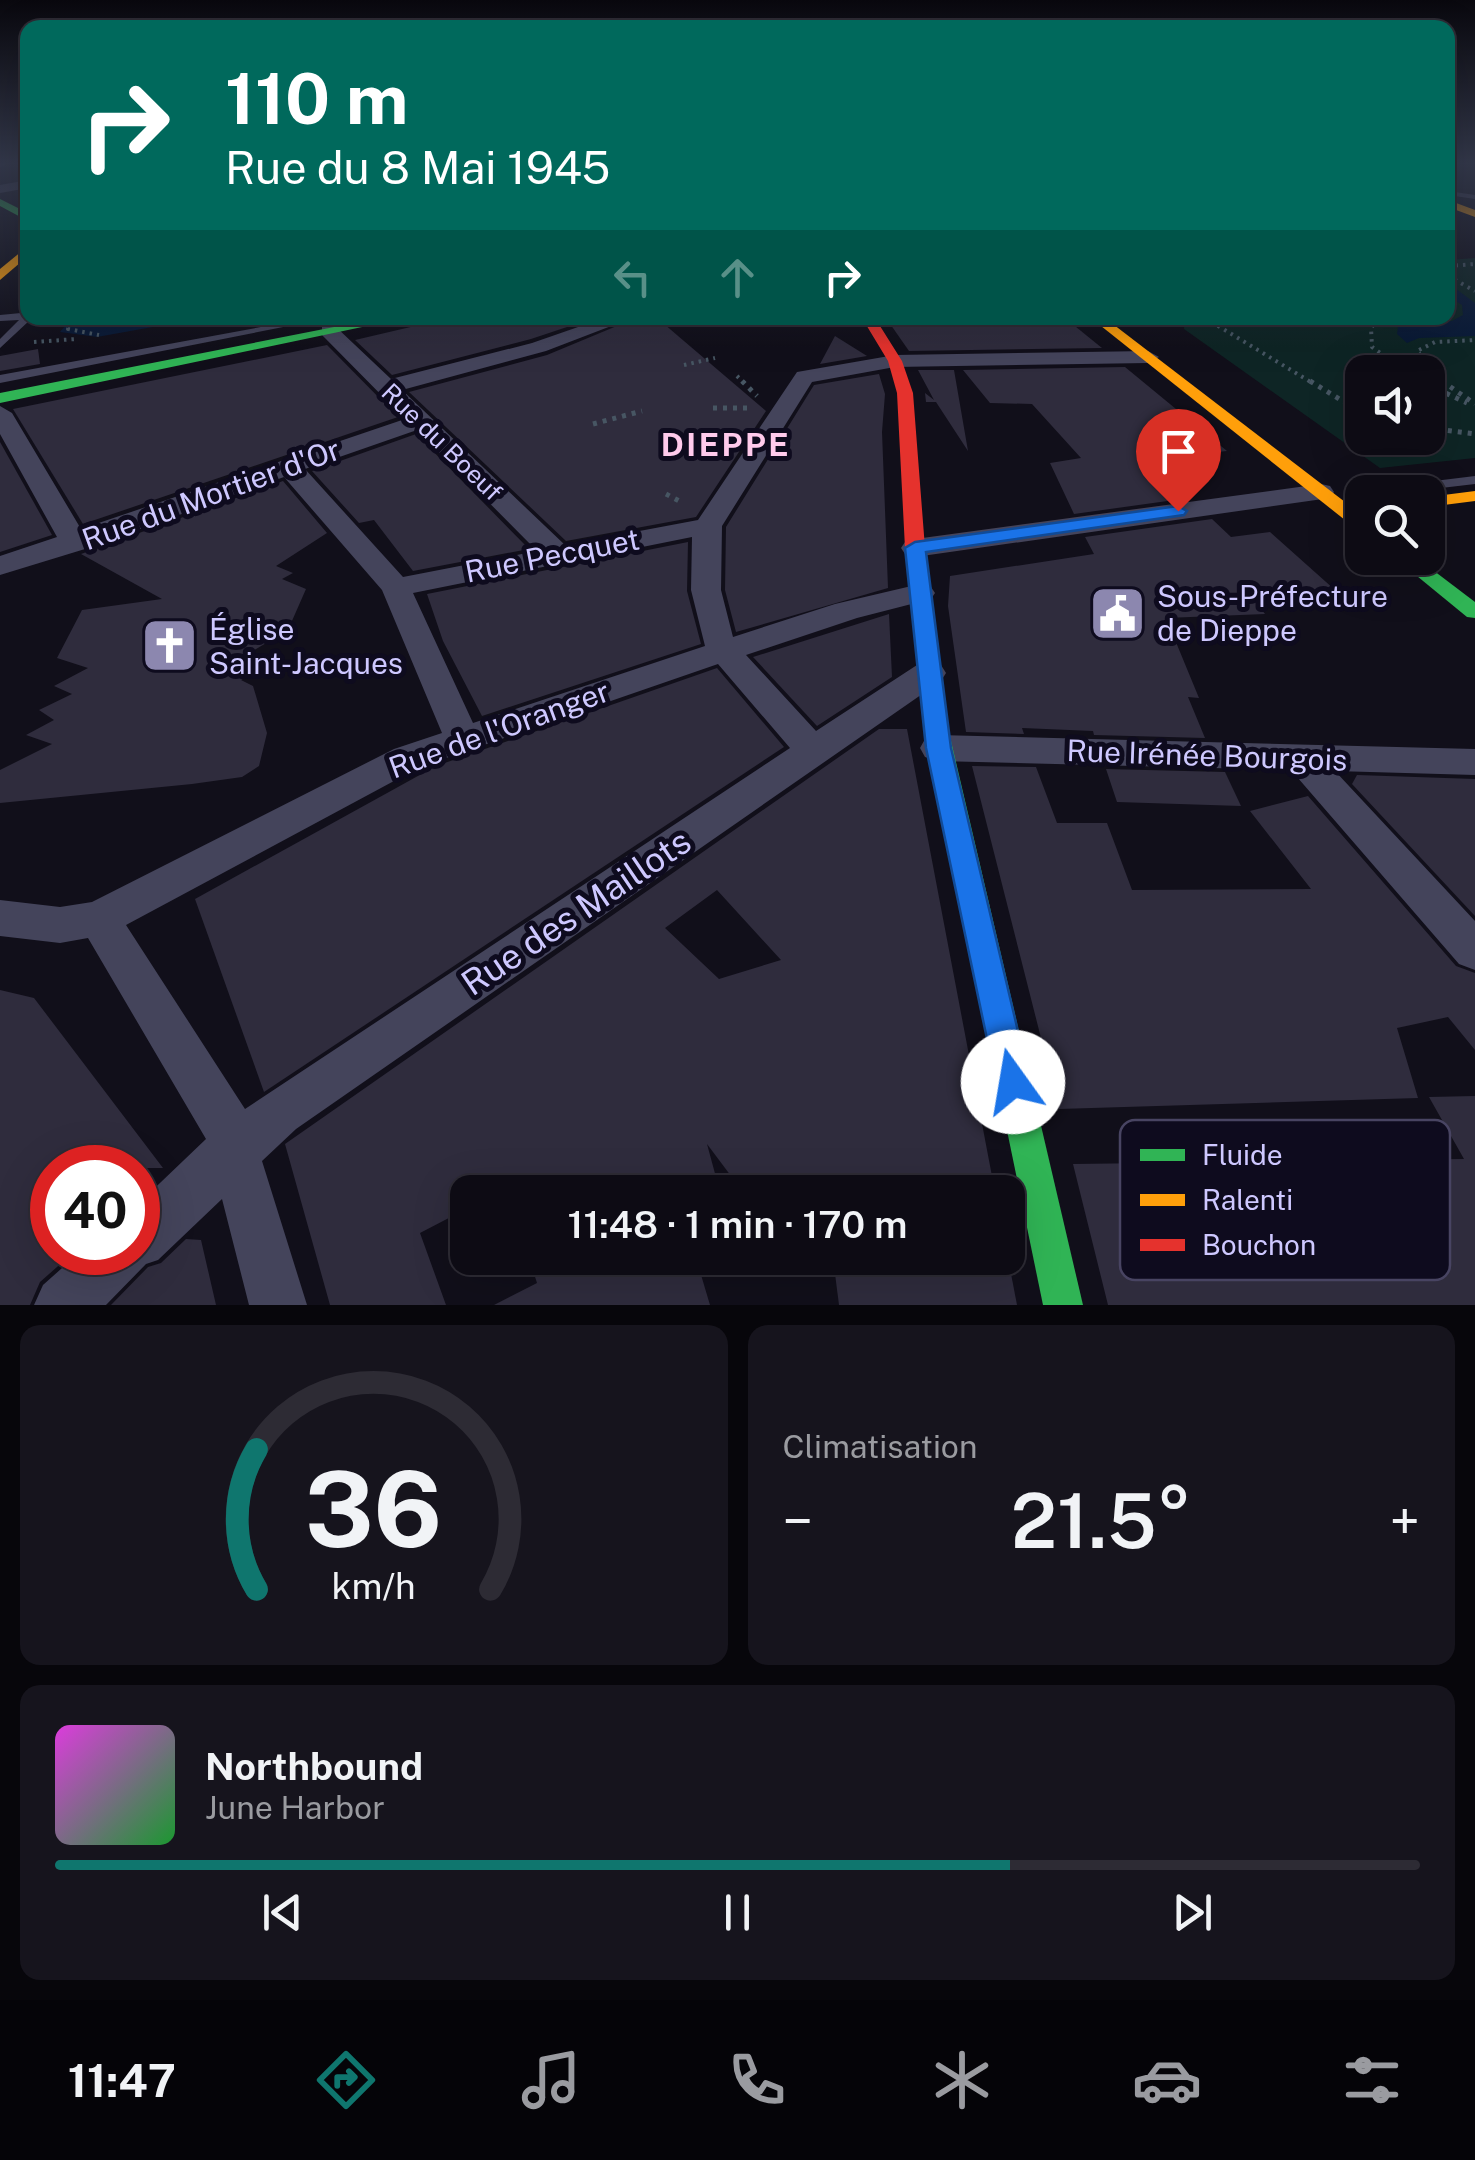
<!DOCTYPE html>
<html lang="fr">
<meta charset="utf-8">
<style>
:root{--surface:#0d0b14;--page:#16141d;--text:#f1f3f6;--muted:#9a9ba0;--line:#2d2b34;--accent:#0f766e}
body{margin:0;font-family:"Public Sans",sans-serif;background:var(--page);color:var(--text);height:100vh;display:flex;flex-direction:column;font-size:38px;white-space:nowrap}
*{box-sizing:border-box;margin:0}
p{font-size:32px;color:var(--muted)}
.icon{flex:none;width:55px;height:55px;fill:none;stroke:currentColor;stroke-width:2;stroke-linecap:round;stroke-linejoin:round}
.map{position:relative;height:1305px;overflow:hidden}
.details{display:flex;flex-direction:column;gap:20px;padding:20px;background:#07060b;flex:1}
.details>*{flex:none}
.banner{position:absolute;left:20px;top:20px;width:1435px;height:305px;border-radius:20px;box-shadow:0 10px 40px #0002,0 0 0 2px var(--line);background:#00695c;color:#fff;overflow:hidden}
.fabs{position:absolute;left:1345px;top:355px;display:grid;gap:20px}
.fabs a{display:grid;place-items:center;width:100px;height:100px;border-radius:20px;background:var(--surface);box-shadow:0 10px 40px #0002,0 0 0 2px var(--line);font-size:50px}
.speed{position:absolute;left:30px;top:1145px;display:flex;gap:20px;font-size:50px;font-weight:700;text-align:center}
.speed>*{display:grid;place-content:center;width:130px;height:130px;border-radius:50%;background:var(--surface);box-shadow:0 10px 40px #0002,0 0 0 2px var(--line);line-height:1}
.speed .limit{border:15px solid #d22;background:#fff;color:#111}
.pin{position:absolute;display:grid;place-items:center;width:85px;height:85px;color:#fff;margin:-102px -42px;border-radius:50% 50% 50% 0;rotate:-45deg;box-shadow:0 0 10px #0007}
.pin .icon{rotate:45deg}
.me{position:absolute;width:110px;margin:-55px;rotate:347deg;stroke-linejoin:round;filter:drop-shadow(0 0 8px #0008)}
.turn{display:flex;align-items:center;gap:35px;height:210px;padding:0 40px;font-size:45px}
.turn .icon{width:130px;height:130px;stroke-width:2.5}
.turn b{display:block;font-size:70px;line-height:85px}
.lanes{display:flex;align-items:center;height:95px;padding:0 40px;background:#0003;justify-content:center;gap:50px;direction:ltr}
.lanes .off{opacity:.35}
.big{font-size:75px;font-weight:600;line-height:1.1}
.details .tile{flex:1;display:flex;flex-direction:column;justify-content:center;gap:15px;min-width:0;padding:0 35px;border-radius:20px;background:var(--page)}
.details .dial{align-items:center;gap:0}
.dial svg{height:260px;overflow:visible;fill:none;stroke:var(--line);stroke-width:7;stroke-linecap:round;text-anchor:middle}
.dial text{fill:var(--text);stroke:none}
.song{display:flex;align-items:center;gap:30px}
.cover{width:120px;height:120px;border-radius:15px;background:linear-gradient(135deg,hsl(300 70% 55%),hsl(130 70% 35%))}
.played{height:10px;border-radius:5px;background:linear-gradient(90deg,var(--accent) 70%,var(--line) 70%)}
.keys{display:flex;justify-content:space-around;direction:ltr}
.heat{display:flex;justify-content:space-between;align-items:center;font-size:55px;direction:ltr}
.details .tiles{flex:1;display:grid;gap:20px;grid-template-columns:1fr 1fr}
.tile:last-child{grid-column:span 2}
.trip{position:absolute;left:450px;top:1175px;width:575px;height:100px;border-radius:20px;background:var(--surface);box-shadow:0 10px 40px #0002,0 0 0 2px var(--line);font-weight:600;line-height:100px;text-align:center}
.menu{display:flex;height:160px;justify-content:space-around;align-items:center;background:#050408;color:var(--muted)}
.menu .icon{width:70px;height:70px}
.menu .active{color:var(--accent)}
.menu b{font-size:45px;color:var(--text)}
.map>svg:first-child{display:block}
.green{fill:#0e2525;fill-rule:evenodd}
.water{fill:#091a37}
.building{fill:#2f2c3d;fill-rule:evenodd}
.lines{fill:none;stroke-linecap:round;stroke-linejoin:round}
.path-far1{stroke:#475663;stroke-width:4;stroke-dasharray:2.5 5;stroke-linecap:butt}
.path{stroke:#475663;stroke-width:5;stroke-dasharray:4 6;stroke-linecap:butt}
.lane{fill:#44445b;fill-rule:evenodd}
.street{fill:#44445b;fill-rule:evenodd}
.fast{fill:#30b455;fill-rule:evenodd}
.slow{fill:#ff9f0a;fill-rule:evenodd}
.jam{fill:#e5322d;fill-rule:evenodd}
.route{fill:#1a73e8;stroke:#114b97;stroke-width:2.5}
.labels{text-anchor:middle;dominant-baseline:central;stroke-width:10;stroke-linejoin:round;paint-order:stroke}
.far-street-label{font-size:25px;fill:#cec8ff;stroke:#0e0b1e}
.street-label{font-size:30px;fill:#cec8ff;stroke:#0e0b1e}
.poi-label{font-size:30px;fill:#cec8ff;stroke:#0e0b1e;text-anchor:start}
.far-district-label{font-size:32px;font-weight:bold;letter-spacing:2.5px;fill:#ffcaec;stroke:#0e0b1e}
.near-street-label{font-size:35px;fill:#cec8ff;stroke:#0e0b1e}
.key{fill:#0e0b1e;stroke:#484462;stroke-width:2.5}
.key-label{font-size:28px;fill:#cec8ff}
</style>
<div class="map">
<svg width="1475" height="1305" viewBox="0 0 1475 1305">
<rect width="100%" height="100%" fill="#110f1a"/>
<path class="green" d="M1475 258V458L1380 468 1184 329 1185 318H1448V260ZM1362 372H1428V438H1362Z"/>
<g class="water">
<path d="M1448 283 1475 303V336L1419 338 1407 343 1397 334 1398 327 1452 321 1463 315 1462 305 1448 296Z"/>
<path d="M72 318H203L97 337 60 332Z"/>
</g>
<g class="building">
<path d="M449 318H594L531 339 392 375 355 340Z"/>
<path d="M636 318H657L766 411 696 517 566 541 409 392 547 355Z"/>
<path d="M886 318H1065L1102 348 909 351Z"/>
<path d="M835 336 867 356 820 364Z"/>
<path d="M327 345 398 417 83 524 13 409Z"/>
<path d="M38 349 40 364 0 371V356Z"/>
<path d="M1125 367 1227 451 1153 459 1190 493 1189 498 1074 514 1050 463 1081 458 1032 404 990 403 963 370Z"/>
<path d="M918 370H954L968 451 936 402H926L925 393 934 400Z"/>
<path d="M879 374 885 394 882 432 888 588 736 632 725 590 726 527 814 385Z"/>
<path d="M416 434 529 549 413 571 374 520 359 523 312 471Z"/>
<path d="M0 442 52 535 0 552Z"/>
<path d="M283 481 327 533 276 566 293 573 282 579 306 589 288 630 251 652 260 657 245 666 257 671 241 680 253 686 267 733 259 766 242 777 192 784 0 803V770L52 744 26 735 54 720 39 710 72 694 54 686 88 668 57 658 82 610 162 599 81 554Z"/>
<path d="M1212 519 1231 537 1270 532 1335 590 1255 601 1265 614 1166 618 1199 698 1188 697 1205 738 1094 735 1093 731 1022 728 1024 734 966 732 948 606 950 576 1094 554 1085 537Z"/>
<path d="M688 542 687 591 701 644 482 716 443 641 427 594Z"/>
<path d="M889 614 892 677 817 726 753 657Z"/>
<path d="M717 668 784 747 264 1092 195 899 436 766Z"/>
<path d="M879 729H907L995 1192H743L707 1144 720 1192H468V1208L420 1233 446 1305H330L285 1144ZM717 890 781 960 719 979 665 928Z"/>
<path d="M972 766 1036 767 1057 823H1107L1132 890 1311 889 1250 811 1308 796 1456 966 1475 973V1050L1448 1017 1397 1028 1418 1098 1059 1109Z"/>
<path d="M1106 769 1225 772 1241 806 1117 802Z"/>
<path d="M1357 775 1475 779V916L1352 784Z"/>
<path d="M0 990 34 998 163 1168H52V1252H74L40 1282 30 1305H0Z"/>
<path d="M1475 1096V1305H1108L1073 1164 1464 1159 1429 1097Z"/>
<path d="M186 1239 201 1240 216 1305H111L148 1267 161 1263Z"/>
<path d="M529 1258H696L710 1305H494L537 1283Z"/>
<path d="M833 1258H1008L1017 1305H839Z"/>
</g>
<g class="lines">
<g class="path-far1">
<path d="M1448 266 1475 264"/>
<path d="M1448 276 1475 291"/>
<path d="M79 318 68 329 99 335"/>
<path d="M1205 318 1314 384"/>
<path d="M1372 318H1406"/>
<path d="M1378 319 1371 328 1372 347 1407 372"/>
<path d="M34 342 76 339"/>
<path d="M684 365 715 358"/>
<path d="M737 376 745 384"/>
<path d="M1444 384 1417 351 1435 342 1475 340"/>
</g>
<g class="path">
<path d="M742 381 757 396"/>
<path d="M1310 381 1362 413"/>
<path d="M1442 381 1475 404"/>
<path d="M1428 385 1467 403"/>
<path d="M713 408H749"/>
<path d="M593 424 642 411"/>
<path d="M1428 428 1475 434"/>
<path d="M666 494 683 503"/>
</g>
<g class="lane">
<path d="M0 164H7L0 167Z"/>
<path d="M1448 191 1475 195V199L1448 195Z"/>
<path d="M21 313 30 320 0 348V339L19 320 0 321V315Z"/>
<path d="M310 318H329L0 383V375Z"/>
<path d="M1475 476V484L1407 492H1370L1377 488Z"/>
</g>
<g class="street">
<path d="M28 180V188L0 193V185Z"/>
<path d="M604 318H632L546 351 402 390 565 545 698 520 797 372 895 355 1148 351 1159 357 1148 363 895 367 812 382 722 526 721 590 733 637 835 604 920 584 931 587 935 593 931 599 857 618 746 655 816 731 917 665 929 662 941 665 946 673 941 681 296 1129 262 1161 307 1305H249L222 1199 158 1260 146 1264 106 1305H34L43 1285 80 1252H138V1204L206 1139 88 938 60 943 0 936V900L60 907 92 902 394 749 442 733 382 590 284 477 85 549 0 575V556L57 537 0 434V406L12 413 81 529 405 419 322 335V327H336L391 379 532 343ZM417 430 537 551 403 577 305 469ZM692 537 691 590 705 646 473 723 413 593ZM718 664 790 748 245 1109 126 925 420 767Z"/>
<path d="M711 318H753C744 327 720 327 711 318Z"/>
<path d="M1321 484 1330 486 1334 492 1330 498 915 557 905 554 901 548 905 542 915 539Z"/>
<path d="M938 735 1475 749V775L1335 771 1475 921V970L1459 964 1291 770 938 761 925 757 920 748 925 739Z"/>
</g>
<g class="fast">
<path d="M0 199 28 213V221L0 206Z"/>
<path d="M380 318H405L0 403V393Z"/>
<path d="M1395 558H1417L1475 602V618L1467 617Z"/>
<path d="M936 720 945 722 948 728 1083 1305H1043L924 728 927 722Z"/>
</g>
<g class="slow">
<path d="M1448 200 1475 210V217L1448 207Z"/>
<path d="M28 246V256L0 280V269Z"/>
<path d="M1091 318H1105L1362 515V530L1355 528Z"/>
<path d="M1475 491V501L1428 507V497Z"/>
</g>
<path class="jam" d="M862 318H875L902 361 913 393 925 548 948 728 945 734H927L924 728 905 548 897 393 888 361Z"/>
</g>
<linearGradient id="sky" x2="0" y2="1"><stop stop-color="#09080e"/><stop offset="0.47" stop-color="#323749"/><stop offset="1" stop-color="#323749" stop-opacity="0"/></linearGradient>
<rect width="1475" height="347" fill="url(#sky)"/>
<path class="route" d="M1178 506 1187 511 1184 515 926 552 951 748 1030 1082 1025 1094 1013 1099 1001 1094 996 1082 926 748 905 548 915 542Z"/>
<defs>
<symbol id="civic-square" viewBox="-11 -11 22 22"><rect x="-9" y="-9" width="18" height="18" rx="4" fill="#8c87af" stroke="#0e0b1e"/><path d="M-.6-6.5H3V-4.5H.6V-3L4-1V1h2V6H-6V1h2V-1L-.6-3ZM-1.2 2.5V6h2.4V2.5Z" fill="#fff"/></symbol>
<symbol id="church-square" viewBox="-11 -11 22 22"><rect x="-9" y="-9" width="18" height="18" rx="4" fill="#8c87af" stroke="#0e0b1e"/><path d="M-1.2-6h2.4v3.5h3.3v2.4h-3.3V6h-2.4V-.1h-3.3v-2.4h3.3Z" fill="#fff"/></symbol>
</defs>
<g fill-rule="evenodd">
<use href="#civic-square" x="1086" y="582" width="63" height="63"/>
<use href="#church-square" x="138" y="614" width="63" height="63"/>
</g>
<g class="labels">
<g class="far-street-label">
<text transform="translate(442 442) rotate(44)">Rue du Boeuf</text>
</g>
<g class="street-label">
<text transform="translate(211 494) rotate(-20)">Rue du Mortier d'Or</text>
<text transform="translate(552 555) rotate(-11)">Rue Pecquet</text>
<text transform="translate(499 729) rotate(-20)">Rue de l'Oranger</text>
<text transform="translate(1207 755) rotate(2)">Rue Irénée Bourgois</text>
</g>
<g class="poi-label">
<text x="1157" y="596">Sous-Préfecture<tspan x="1157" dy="34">de Dieppe</tspan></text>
<text x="209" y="629">Église<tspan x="209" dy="34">Saint-Jacques</tspan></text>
</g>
<g class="far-district-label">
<text x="726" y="444">DIEPPE</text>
</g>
<g class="near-street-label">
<text transform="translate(576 912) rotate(-34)">Rue des Maillots</text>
</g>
</g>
<rect x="1120" y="1120" width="330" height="160" rx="15" class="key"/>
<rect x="1140" y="1149" width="45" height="12" fill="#30b455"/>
<rect x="1140" y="1194" width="45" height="12" fill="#ff9f0a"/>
<rect x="1140" y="1239" width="45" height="12" fill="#e5322d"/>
<g class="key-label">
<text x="1202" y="1165">Fluide</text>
<text x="1202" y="1210">Ralenti</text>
<text x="1202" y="1255">Bouchon</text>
</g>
</svg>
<div class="fabs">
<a><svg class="icon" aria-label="sound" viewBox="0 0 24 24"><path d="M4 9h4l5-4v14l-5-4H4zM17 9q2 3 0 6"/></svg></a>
<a><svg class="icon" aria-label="search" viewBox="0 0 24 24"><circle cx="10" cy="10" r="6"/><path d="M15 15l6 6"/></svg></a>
</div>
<div class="speed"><div class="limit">40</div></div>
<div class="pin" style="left:1178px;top:511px;background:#d93025"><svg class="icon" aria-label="arrive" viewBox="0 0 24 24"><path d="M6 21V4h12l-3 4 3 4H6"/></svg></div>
<svg class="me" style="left:1013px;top:1082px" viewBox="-20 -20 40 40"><circle r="19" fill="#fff"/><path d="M0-13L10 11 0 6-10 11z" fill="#1a73e8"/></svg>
<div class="trip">11:48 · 1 min · 170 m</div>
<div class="banner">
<div class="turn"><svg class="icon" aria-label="right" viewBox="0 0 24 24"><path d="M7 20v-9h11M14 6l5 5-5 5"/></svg><div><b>110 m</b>Rue du 8 Mai 1945</div></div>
<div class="lanes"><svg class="icon off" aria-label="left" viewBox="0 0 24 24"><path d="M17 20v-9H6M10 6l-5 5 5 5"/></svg><svg class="icon off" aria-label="ahead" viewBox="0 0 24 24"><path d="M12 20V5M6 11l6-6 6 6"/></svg><svg class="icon" aria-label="right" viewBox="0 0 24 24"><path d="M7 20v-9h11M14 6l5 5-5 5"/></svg></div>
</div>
</div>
<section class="details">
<div class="tiles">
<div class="tile dial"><svg viewBox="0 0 100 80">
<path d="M14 69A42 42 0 1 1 86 69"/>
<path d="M14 69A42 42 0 0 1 14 26" stroke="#0f766e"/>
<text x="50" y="56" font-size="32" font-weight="700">36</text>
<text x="50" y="72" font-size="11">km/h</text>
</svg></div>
<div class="tile"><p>Climatisation</p>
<div class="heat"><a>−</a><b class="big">21.5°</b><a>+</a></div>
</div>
<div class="tile">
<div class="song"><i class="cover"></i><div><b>Northbound</b><p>June Harbor</p></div></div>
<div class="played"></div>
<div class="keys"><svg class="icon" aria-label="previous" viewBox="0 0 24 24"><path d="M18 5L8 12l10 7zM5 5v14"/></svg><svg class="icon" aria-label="pause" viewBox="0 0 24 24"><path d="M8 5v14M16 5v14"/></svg><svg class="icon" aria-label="next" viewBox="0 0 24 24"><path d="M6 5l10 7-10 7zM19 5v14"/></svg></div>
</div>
</div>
</section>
<nav class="menu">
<b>11:47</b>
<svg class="icon active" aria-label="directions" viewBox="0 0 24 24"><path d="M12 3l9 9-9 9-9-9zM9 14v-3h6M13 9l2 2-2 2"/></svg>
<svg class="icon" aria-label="music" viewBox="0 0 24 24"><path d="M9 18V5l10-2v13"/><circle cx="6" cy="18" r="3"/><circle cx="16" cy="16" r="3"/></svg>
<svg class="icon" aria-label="phone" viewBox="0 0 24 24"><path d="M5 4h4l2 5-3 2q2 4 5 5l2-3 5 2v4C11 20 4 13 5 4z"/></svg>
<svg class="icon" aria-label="climate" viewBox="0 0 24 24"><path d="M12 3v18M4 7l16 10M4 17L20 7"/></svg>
<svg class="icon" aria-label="car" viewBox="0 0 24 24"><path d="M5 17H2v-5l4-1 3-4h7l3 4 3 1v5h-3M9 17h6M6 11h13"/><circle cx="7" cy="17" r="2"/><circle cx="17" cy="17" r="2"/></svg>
<svg class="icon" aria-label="filters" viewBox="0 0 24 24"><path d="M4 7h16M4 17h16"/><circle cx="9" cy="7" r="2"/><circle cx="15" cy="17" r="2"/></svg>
</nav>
